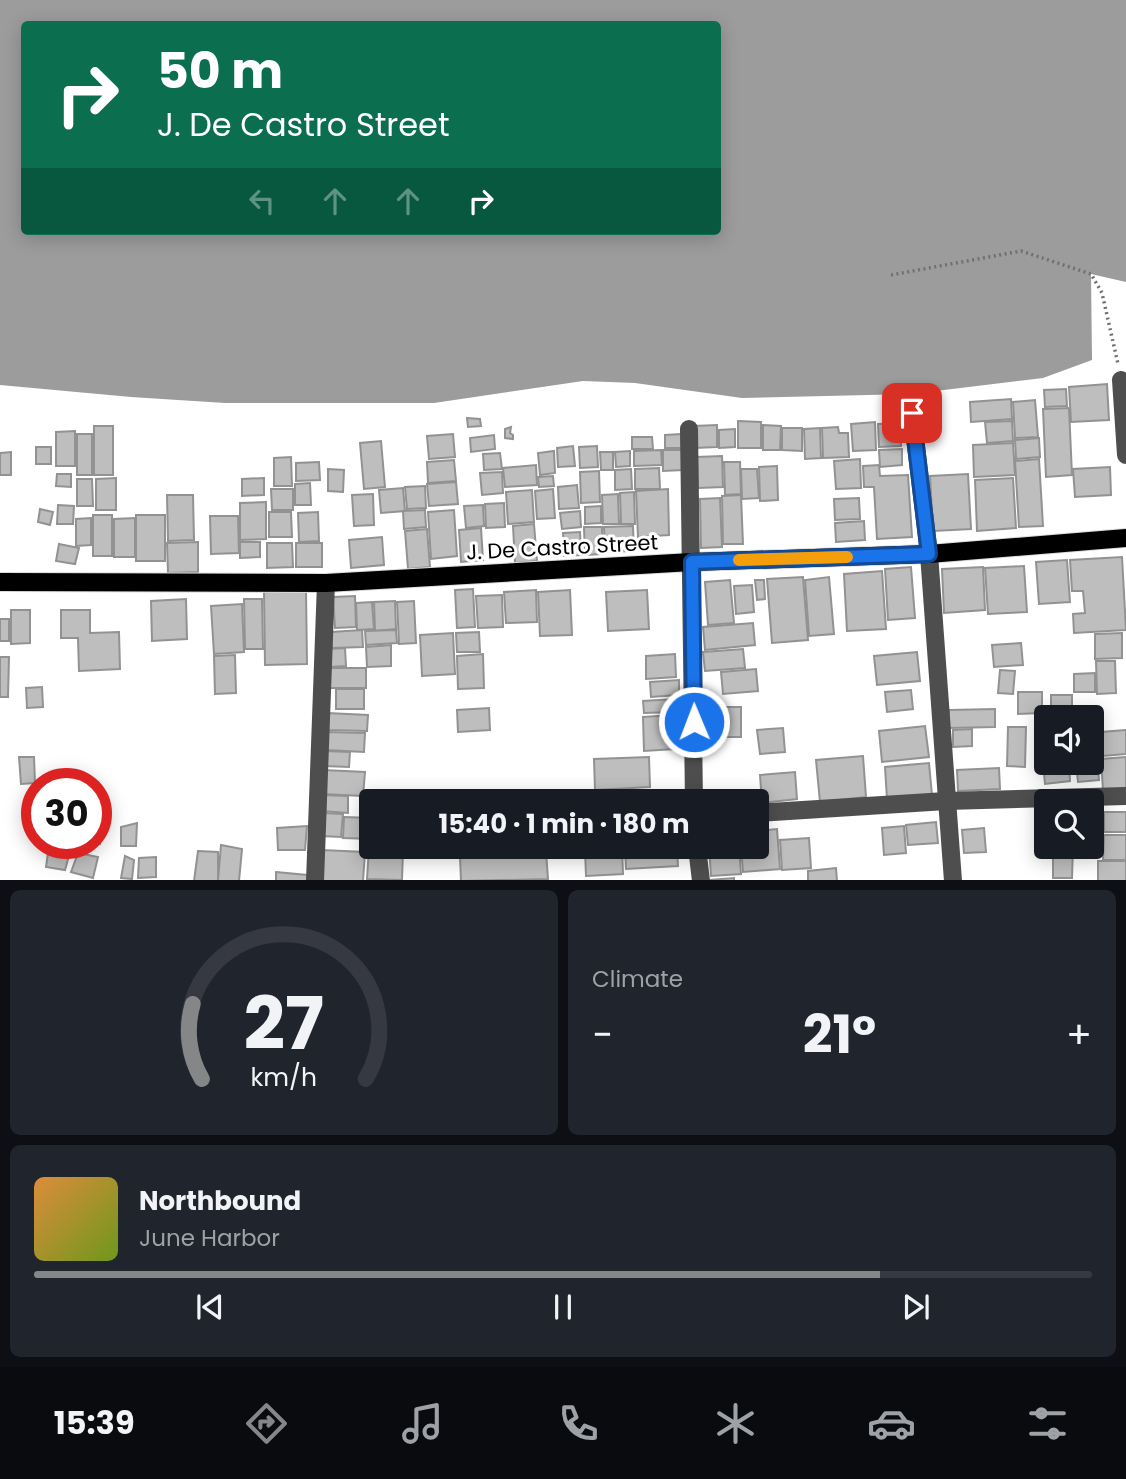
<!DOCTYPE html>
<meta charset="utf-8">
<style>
:root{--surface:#171b24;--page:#20242c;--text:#f1f3f6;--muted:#9ea1a6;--line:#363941;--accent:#858687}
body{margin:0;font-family:Poppins,sans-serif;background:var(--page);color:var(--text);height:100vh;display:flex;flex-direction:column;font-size:26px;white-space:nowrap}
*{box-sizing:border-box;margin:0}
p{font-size:23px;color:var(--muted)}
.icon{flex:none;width:38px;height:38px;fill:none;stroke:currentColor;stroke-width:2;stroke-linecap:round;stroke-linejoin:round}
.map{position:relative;height:880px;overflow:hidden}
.sheet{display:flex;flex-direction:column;gap:10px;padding:10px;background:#0d0f14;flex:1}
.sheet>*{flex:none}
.banner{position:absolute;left:21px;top:21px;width:700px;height:214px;border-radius:7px;box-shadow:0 4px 18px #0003;background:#0b6e4f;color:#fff;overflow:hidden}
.buttons{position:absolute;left:1034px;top:705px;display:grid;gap:14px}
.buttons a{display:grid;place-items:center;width:70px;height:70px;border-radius:7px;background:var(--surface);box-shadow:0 4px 18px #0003;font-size:35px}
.speed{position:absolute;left:21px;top:768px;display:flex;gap:14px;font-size:35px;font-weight:700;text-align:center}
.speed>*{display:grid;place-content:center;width:91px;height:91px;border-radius:50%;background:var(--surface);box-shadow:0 4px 18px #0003;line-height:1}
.speed .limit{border:10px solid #d22;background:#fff;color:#111}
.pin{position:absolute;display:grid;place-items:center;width:60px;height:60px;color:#fff;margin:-30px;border-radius:14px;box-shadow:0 4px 10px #0006}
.me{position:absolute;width:77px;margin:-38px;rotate:359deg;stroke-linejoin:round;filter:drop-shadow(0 0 5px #0008)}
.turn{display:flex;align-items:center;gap:24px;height:147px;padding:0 21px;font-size:32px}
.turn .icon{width:91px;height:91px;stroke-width:2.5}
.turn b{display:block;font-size:49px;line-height:60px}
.lanes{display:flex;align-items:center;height:66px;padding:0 21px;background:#0003;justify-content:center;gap:35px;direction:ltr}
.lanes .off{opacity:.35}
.big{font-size:52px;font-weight:700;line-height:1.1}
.sheet .card{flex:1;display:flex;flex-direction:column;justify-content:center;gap:10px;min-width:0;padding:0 24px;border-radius:10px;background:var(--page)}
.sheet .dial{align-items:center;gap:0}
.dial svg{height:182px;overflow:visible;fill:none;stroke:var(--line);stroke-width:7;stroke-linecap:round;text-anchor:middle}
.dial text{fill:var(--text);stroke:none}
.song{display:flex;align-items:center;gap:21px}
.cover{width:84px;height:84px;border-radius:10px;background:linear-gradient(135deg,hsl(30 70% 55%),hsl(80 70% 35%))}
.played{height:7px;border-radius:4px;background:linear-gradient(90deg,var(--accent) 80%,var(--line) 80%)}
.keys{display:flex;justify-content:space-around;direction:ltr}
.heat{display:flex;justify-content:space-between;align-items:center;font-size:38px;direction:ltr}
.sheet .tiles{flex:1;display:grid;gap:10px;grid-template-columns:1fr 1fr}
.card:last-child{grid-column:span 2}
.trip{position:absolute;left:359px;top:789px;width:410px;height:70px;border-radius:7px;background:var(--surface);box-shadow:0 4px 18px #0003;font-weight:700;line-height:70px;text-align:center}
.tab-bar{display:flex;height:112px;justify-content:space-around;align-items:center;background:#090b0e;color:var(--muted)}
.tab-bar .icon{width:49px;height:49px}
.tab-bar .selected{color:var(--accent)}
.tab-bar b{font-size:32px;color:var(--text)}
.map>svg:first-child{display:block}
.water{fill:#9c9c9c;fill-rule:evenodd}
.building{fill:#bebebe;stroke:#929292;stroke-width:2}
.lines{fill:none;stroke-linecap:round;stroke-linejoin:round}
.major-casing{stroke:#dbdbdb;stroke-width:20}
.path{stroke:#707070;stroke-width:3.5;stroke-dasharray:2 3.5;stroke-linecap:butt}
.minor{stroke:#4e4e4e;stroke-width:18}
.major{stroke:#000;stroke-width:18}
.route-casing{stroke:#114b97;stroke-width:18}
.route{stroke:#1a73e8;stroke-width:12}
.slow{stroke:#f59e0b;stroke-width:12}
.labels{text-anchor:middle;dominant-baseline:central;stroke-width:6;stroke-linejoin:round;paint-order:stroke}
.street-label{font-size:21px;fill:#000;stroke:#fff}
</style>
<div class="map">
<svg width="1126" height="881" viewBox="0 0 1126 881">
<rect width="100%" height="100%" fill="#fff"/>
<path class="water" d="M0 0H1126V282L1091 274 1092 360 1043 378 911 394 742 398 635 383 583 381 434 403H225L131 397 0 385ZM24 24H718V231H24Z"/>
<g class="building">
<path d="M1107 384 1109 420 1071 422 1069 387Z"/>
<path d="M1066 389 1067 406 1045 407 1044 390Z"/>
<path d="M1011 399 1012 419 971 422 970 402Z"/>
<path d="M1035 400 1038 437 1015 438 1013 402Z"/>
<path d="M1069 408 1072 475 1046 477 1043 409Z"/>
<path d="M467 418 480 419 481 426 468 427Z"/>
<path d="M738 421 761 422V448H738Z"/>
<path d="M1012 421 1013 441 987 443 985 422Z"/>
<path d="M875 422 876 450 853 451 851 424Z"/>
<path d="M900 423 901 446 879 447 878 424Z"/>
<path d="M717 425V447L694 448V426Z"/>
<path d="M763 425 781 426 780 450H763Z"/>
<rect x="94" y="426" width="19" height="49"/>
<path d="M511 427 510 433 513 435V439L505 438V429Z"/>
<path d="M838 427 839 433H848L849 457 823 458 822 428Z"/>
<path d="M782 428H802V451L782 450Z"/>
<path d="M820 428 821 458 805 459 804 429Z"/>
<path d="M735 429V447L719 448V430Z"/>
<path d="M75 431V466H56V432Z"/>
<rect x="77" y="434" width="15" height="41"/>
<path d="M453 434 455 457 429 459 427 436Z"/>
<path d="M681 434 682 448H665V435Z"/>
<path d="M494 435 495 449 471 452 470 438Z"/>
<path d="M632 437H652L653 449H632Z"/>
<path d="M1039 438 1040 457 1016 459 1015 440Z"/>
<path d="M381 441 385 487 364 489 360 443Z"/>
<path d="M1013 443 1015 475 974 477 973 445Z"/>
<path d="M573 446 575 466 558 467 557 448Z"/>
<path d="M597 446 598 467 580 468 579 447Z"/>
<rect x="36" y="447" width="15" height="17"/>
<path d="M902 449V465L880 467 879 450Z"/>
<path d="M661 450 662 465 634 466V451Z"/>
<path d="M663 450H683V470L663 471Z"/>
<path d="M554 451 555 473 540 475 538 453Z"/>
<path d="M630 451V466L616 467 615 452Z"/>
<path d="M11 452V475H0V453Z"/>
<path d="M600 452H613V470H601Z"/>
<path d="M500 453 502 469 484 470 483 454Z"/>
<path d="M722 456 723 487 698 488 697 457Z"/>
<path d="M291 457 292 486H274V458Z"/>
<path d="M860 459 861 488 836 489 834 461Z"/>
<path d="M1039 459 1043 526 1019 527 1015 461Z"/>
<path d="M454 460 456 481 428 483 427 462Z"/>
<path d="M319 462 320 480 296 481V463Z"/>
<path d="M724 462H740L741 494 725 495Z"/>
<path d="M536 465 537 485 505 487 503 468Z"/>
<path d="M879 465 880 476 908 475 912 537 877 539 874 487H864L863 466Z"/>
<path d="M777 466 778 500 760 501 759 467Z"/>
<path d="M1110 467 1111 495 1075 497 1073 469Z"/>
<path d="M659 468 660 489H635V469Z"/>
<path d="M328 469 344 470 343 492 328 491Z"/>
<path d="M631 469 632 489 615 490V470Z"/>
<path d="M741 469H757L759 498 742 499Z"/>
<path d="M599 471 600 502 581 503 580 472Z"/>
<path d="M502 472 503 493 482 495 480 473Z"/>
<path d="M57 474H71V487L56 486Z"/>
<path d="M968 474 971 529 933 531 930 476Z"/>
<path d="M553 476 554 486 539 487 538 477Z"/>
<path d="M116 478V510H96V479Z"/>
<path d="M264 478V495L242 496V479Z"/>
<path d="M1013 478 1016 528 977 531 975 480Z"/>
<path d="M77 479H92L93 506H77Z"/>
<path d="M456 482 458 504 429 506 427 484Z"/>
<path d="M310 483 311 505H295V484Z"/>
<path d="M577 485 579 508 559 509 558 487Z"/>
<path d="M425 486 426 508 407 509 405 487Z"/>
<path d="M403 488 405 511 381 513 379 490Z"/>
<path d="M271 489H293V510H272Z"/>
<path d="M553 489 555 518 537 519 535 491Z"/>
<path d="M668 489 669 535 638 537 636 491Z"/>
<path d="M532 490 534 522 508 524 506 492Z"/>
<path d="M634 492 635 524H621L620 493Z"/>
<path d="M373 494 374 525 354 526 352 495Z"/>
<path d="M618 494 619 524H603L602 495Z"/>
<path d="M167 495H193L194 540 168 541Z"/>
<path d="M741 495 743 544H723L722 496Z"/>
<path d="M720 498 722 547 701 548 700 499Z"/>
<path d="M859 498 860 519 835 520 834 499Z"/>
<path d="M266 502V539L240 540V503Z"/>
<path d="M504 503 505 527 486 528 485 504Z"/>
<path d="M58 505 74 506 73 524H57Z"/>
<path d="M483 505 484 526 466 528 464 506Z"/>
<path d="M601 506V523L585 524V507Z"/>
<path d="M40 509 53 512 50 525 38 522Z"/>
<path d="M425 510 426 527 404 529 403 511Z"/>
<path d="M454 510 457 556 431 559 428 512Z"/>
<path d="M580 511 581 527 562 529 560 513Z"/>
<path d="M269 512H291L292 537H269Z"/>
<path d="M318 512 319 541 299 542 298 513Z"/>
<rect x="93" y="515" width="19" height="41"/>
<rect x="136" y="515" width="29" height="46"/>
<path d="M210 516H238L239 553 211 554Z"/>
<path d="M91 518V545L76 546V519Z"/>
<path d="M135 518V557H114V519Z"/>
<path d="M864 521 865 540 836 542 835 523Z"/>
<path d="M534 524 537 561 515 563 513 526Z"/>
<path d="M633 526 634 551 605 552 604 527Z"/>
<path d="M584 527H602L603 554 585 555Z"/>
<path d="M481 528 483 560 461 562 459 530Z"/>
<path d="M427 529 430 567 408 569 405 531Z"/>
<path d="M580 532 581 555 564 556 563 533Z"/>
<path d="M382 537 384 565 351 568 349 540Z"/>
<path d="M198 542V572L168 573 167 543Z"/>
<path d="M240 542H260V557L240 558Z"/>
<path d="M267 543H292L293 567 267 568Z"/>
<rect x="296" y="543" width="26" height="24"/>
<path d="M59 544 79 548 75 564 56 561Z"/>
<path d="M1122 557 1126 630 1074 633 1073 614 1085 613 1083 591H1072L1070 560Z"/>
<path d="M1067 560 1070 602 1039 604 1036 562Z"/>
<path d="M1024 566 1027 612 988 614 985 568Z"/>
<path d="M911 567 915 618 888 620 885 569Z"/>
<path d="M983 567 985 610 944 613 942 569Z"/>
<path d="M882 571 886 629 847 631 844 574Z"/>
<path d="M803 577 808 640 772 643 767 579Z"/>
<path d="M829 577 834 634 809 636 805 580Z"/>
<path d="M730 580 734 623 708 625 705 582Z"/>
<path d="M755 580H764L765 599 757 600Z"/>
<path d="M752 585 754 612 736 614 734 586Z"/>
<path d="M473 589 475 627 457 628 455 590Z"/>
<path d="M536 590 537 622 506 623 504 592Z"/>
<path d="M570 590 572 635 540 636 538 592Z"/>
<path d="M647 590 649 629 608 631 606 592Z"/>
<path d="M306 591 307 664 265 665 264 592Z"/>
<path d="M502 595 503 627 478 628 476 596Z"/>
<path d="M355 596 356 627 335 628 333 597Z"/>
<path d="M186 599 187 639 152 641 151 601Z"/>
<path d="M244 599H262L263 649H245Z"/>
<path d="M395 601 396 629 375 631 374 602Z"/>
<path d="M414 601 416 643 399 644 397 602Z"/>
<path d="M372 602 374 629 357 630 356 603Z"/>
<path d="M242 604 244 652 214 654 211 606Z"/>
<path d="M11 610H30V643L11 644Z"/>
<path d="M61 610H90V633L119 632 120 669 79 671 78 638H61Z"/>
<rect x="0" y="619" width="9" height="22"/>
<path d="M753 623 755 645 705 650 703 627Z"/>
<path d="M362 630 363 647 332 648 331 632Z"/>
<path d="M396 630 397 643 366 645 365 631Z"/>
<path d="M479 632 480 652H457L456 633Z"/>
<path d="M453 633 455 674 422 676 420 635Z"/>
<path d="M1122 633V658L1095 659V634Z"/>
<path d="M1021 643 1023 665 994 667 992 645Z"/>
<path d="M391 645V666L367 667 366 647Z"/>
<path d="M345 648 346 666 329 667 328 649Z"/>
<path d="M743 649 745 668 705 671 703 652Z"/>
<path d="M917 652 920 681 877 685 874 656Z"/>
<path d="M483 654 484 688 458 689 457 656Z"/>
<path d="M675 654 676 677 646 679V656Z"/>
<path d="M235 655 236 693 215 694 214 656Z"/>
<path d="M0 657H9L8 697H0Z"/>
<path d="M1096 661H1115L1116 693 1097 694Z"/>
<rect x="329" y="668" width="37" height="20"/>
<path d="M756 669 758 691 723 694 721 672Z"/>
<path d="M1000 670 1015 671 1013 694 998 693Z"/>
<path d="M1095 673V692H1074V674Z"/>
<path d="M679 680V695L651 697 650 682Z"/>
<path d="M42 687 43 707 27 708 26 688Z"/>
<rect x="336" y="689" width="28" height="20"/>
<path d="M911 690 913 709 887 712 885 692Z"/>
<path d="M1018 692H1042V713L1018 714Z"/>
<rect x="1051" y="695" width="21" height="21"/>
<path d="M675 699 676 712 644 713 643 701Z"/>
<rect x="705" y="707" width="36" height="30"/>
<path d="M489 708 490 730 458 732 457 710Z"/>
<path d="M995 709V727L949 728V710Z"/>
<path d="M327 713 368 715 367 731 327 730Z"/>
<path d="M673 715 675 749 644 751 643 717Z"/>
<path d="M925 726 929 757 882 762 879 731Z"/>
<path d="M1008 727H1026L1025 767 1007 766Z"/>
<path d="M783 728 785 752 760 754 757 730Z"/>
<rect x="1092" y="728" width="5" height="17"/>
<path d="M972 729V746L953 747V730Z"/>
<path d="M1126 730V754L1103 756 1101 732Z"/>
<path d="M326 732 365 733 364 752 326 750Z"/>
<path d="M1092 747H1096L1099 780 1078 782 1076 763H1092Z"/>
<path d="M325 751 350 752 349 767 324 766Z"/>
<path d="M1042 751H1046V763H1069L1070 781 1045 784Z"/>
<path d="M863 756 866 797 820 802 816 760Z"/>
<path d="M19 757H34L35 783 21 784Z"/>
<path d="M649 757 650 787 595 790 594 759Z"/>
<path d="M1126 757V788L1103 790 1101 759Z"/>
<path d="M929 763 932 795 887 799 885 767Z"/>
<path d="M999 768 1000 789 958 791 957 770Z"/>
<path d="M323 770 365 772 363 796 322 794Z"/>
<path d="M795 772 797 799 762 803 760 775Z"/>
<path d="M321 795 348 796V813L321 811Z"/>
<rect x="1104" y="812" width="22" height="20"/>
<path d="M322 813 343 814 341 837 321 836Z"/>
<path d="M344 817 371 818V839L343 838Z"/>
<path d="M936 822 938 843 908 845 906 825Z"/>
<path d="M137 823 136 846H121V827Z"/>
<path d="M307 826 305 850H278L277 828Z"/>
<path d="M904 826 906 853 884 855 882 828Z"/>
<path d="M1092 826H1101L1102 847 1077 848 1092 847Z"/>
<path d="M96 827H103L100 844 96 843Z"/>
<path d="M984 828 986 852 964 853 962 830Z"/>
<path d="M777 829 780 869 743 872 741 847H756V831Z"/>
<path d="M1104 835H1126V860H1103Z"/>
<path d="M809 838 811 868 782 870 780 840Z"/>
<path d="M49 845 70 852 65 870 46 867Z"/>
<path d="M221 845 242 849 239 881H218Z"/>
<path d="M461 847H554L461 852Z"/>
<path d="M625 847H677L678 866 626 869Z"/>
<path d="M709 847H739L741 874 711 876Z"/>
<path d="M1053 847H1073L1072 878H1053Z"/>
<path d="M369 848 403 850 402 880 367 879Z"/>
<path d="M622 848 623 874 586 876 585 850Z"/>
<path d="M322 850 365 852 363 881H320Z"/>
<path d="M198 851 218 852V881H194Z"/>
<path d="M546 852 548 879 461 881 460 856Z"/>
<path d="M78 853 98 857 93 878 71 872Z"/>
<path d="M125 856 134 860 132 879 121 878Z"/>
<path d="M156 857V877L138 878 139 858Z"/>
<rect x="1098" y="861" width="28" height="20"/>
<path d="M836 868 837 881H808V871Z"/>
<path d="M276 872 307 875V881H276Z"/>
<path d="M734 878V881H709V880Z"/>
</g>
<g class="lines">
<defs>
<path id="major" d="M0 582 326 583 692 562 929 554 1126 538"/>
</defs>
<use href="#major" class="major-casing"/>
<path class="path" d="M891 275 1021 251 1091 274 1102 293 1118 364"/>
<g class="minor">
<path d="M1121 380 1126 455"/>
<path d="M912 413 929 554 953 881"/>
<path d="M689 429 694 802"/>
<path d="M756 813 946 801 1126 796"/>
<path d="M697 847 701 881"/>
<path d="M315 881 326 583"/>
</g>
<use href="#major" class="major"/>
</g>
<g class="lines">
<defs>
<path id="route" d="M694 722 692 562 929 554 912 413"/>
</defs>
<use href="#route" class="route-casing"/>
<use href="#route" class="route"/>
<path class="slow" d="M739 560 847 557"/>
</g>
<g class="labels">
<g class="street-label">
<text transform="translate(562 547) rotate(-3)">J. De Castro Street</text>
</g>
</g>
</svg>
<div class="buttons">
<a><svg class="icon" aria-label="sound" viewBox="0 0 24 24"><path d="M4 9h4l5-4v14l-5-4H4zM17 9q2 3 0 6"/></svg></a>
<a><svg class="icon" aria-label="search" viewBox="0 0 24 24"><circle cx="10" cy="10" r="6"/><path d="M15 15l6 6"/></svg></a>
</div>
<div class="speed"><div class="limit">30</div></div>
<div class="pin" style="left:912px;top:413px;background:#d93025"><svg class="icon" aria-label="arrive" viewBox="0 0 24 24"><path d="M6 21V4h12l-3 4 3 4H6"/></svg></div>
<svg class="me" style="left:694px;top:722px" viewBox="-20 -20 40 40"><circle r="17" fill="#1a73e8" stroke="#fff" stroke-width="3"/><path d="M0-11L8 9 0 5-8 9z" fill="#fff"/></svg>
<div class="trip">15:40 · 1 min · 180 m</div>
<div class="banner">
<div class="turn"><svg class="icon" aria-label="right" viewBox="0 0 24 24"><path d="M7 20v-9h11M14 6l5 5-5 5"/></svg><div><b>50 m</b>J. De Castro Street</div></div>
<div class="lanes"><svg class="icon off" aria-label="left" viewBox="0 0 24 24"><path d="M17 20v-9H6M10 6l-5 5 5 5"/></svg><svg class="icon off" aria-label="ahead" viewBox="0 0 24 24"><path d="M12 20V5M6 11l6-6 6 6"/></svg><svg class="icon off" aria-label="ahead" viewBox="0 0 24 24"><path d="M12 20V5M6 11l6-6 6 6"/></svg><svg class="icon" aria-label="right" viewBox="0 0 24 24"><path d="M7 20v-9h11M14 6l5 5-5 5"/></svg></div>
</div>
</div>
<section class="sheet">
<div class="tiles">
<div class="card dial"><svg viewBox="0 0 100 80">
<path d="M14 69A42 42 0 1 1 86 69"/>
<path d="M14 69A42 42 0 0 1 10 36" stroke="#858687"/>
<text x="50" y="56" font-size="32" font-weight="700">27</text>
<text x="50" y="72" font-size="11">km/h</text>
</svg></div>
<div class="card"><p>Climate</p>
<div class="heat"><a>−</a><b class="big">21°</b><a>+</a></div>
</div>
<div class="card">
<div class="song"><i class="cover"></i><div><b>Northbound</b><p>June Harbor</p></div></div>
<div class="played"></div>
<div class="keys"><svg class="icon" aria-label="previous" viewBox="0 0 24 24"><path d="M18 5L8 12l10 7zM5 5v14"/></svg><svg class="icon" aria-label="pause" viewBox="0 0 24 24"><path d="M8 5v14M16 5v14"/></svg><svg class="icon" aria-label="next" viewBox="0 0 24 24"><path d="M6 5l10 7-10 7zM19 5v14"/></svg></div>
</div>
</div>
</section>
<nav class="tab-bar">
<b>15:39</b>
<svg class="icon selected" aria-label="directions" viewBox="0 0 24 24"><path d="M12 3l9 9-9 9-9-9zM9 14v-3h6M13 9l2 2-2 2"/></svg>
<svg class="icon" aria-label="music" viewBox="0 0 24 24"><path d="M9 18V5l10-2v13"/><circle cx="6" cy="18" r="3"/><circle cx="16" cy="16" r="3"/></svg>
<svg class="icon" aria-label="phone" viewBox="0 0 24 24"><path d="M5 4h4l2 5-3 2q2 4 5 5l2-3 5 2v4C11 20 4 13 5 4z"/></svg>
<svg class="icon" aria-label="climate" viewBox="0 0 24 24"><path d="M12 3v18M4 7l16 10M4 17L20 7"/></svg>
<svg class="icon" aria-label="car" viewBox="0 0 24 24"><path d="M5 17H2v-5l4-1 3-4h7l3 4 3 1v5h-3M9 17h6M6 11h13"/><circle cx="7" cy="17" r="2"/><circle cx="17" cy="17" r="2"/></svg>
<svg class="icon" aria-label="filters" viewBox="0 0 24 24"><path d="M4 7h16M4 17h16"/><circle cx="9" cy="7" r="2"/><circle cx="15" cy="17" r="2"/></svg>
</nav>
